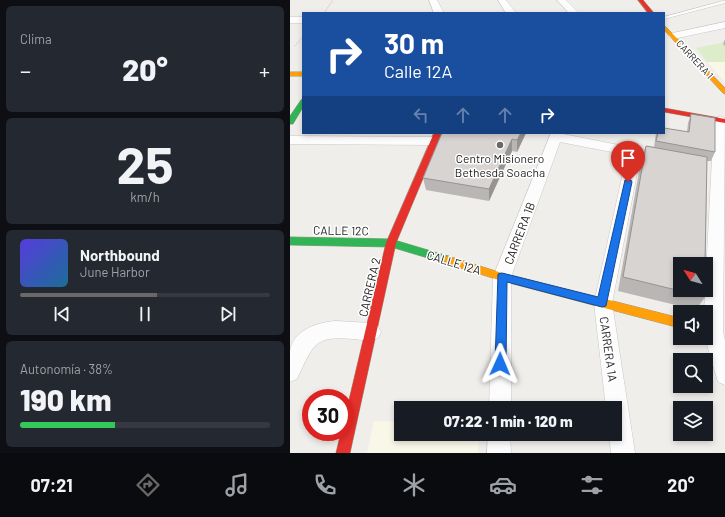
<!DOCTYPE html>
<html lang="es">
<meta charset="utf-8">
<style>
:root{--surface:#171b24;--page:#242831;--text:#f1f3f6;--muted:#9ea1a6;--line:#363941;--accent:#6a6968}
body{margin:0;font-family:Barlow,sans-serif;background:var(--page);color:var(--text);height:100vh;display:flex;flex-direction:column;font-size:15px;white-space:nowrap}
*{box-sizing:border-box;margin:0}
p{font-size:13px;color:var(--muted)}
.icon{flex:none;width:22px;height:22px;fill:none;stroke:currentColor;stroke-width:2;stroke-linecap:round;stroke-linejoin:round}
.map{position:relative;flex:1;overflow:hidden}
.drawer{display:flex;flex-direction:column;gap:6px;padding:6px;background:#0d0f14;width:290px}
.drawer>*{flex:none}
.banner{position:absolute;left:12px;top:12px;width:363px;height:122px;border-radius:0px;box-shadow:0 2px 6px #0003;background:#1a4fa0;color:#fff;overflow:hidden}
.needle{width:26px;rotate:307deg}
.tools{position:absolute;left:383px;top:257px;display:grid;gap:8px}
.tools a{display:grid;place-items:center;width:40px;height:40px;border-radius:0px;background:var(--surface);box-shadow:0 2px 6px #0003;font-size:20px}
.speed{position:absolute;left:12px;top:389px;display:flex;gap:8px;font-size:20px;font-weight:700;text-align:center}
.speed>*{display:grid;place-content:center;width:52px;height:52px;border-radius:50%;background:var(--surface);box-shadow:0 2px 6px #0003;line-height:1}
.speed .limit{border:6px solid #d22;background:#fff;color:#111}
.pin{position:absolute;display:grid;place-items:center;width:34px;height:34px;color:#fff;margin:-41px -17px;border-radius:50% 50% 50% 0;rotate:-45deg;box-shadow:0 0 4px #0007}
.pin .icon{rotate:45deg}
.me{position:absolute;width:44px;margin:-22px;rotate:1deg;stroke-linejoin:round;filter:drop-shadow(0 0 3px #0008)}
.turn{display:flex;align-items:center;gap:14px;height:84px;padding:0 16px;font-size:18px}
.turn .icon{width:52px;height:52px;stroke-width:2.5}
.turn b{display:block;font-size:28px;line-height:34px}
.lanes{display:flex;align-items:center;height:38px;padding:0 16px;background:#0003;justify-content:center;gap:20px;direction:ltr}
.lanes .off{opacity:.35}
.big{font-size:30px;font-weight:800;line-height:1.1}
.drawer .card{flex:1;display:flex;flex-direction:column;justify-content:center;gap:6px;min-width:0;padding:0 14px;border-radius:6px;background:var(--page)}
.drawer .dial{align-items:center;gap:0}
.dial b{font-size:52px;line-height:1}
.song{display:flex;align-items:center;gap:12px}
.cover{width:48px;height:48px;border-radius:6px;background:linear-gradient(135deg,hsl(250 70% 55%),hsl(200 70% 35%))}
.played{height:4px;border-radius:2px;background:linear-gradient(90deg,var(--accent) 55%,var(--line) 55%)}
.keys{display:flex;justify-content:space-around;direction:ltr}
.heat{display:flex;justify-content:space-between;align-items:center;font-size:22px;direction:ltr}
.charge{height:6px;border-radius:3px;background:linear-gradient(90deg,#34c759 38%,var(--line) 0)}
.trip{position:absolute;left:104px;top:401px;width:228px;height:40px;border-radius:0px;background:var(--surface);box-shadow:0 2px 6px #0003;font-weight:800;line-height:40px;text-align:center}
.menu{display:flex;height:64px;justify-content:space-around;align-items:center;background:#090b0e;color:var(--muted)}
.menu .icon{width:28px;height:28px}
.menu .current{color:var(--accent)}
.menu b{font-size:18px;color:var(--text)}
main{display:flex;flex:1;min-height:0}
.map>svg:first-child{display:block}
.education{fill:#f8f7e8}
.grass{fill:#ddeccb}
.lines{fill:none;stroke-linecap:round;stroke-linejoin:round}
.lane-casing{stroke:#c9c8c7;stroke-width:1}
.street-casing{stroke:#c9c8c7;stroke-width:1}
.fast-casing{stroke:#999a82;stroke-width:1}
.slow-casing{stroke:#999a82;stroke-width:1}
.jam-casing{stroke:#999a82;stroke-width:1}
.path{stroke:#dccecd;stroke-width:1.5;stroke-dasharray:1 1;stroke-linecap:butt}
.lane{fill:#fdfcfc;fill-rule:evenodd}
.street{fill:#fdfcfc;fill-rule:evenodd}
.fast{fill:#30b455;fill-rule:evenodd}
.slow{fill:#ff9f0a;fill-rule:evenodd}
.jam{fill:#e5322d;fill-rule:evenodd}
.wall{fill:#b9b6b5}
.shaded-wall{fill:#969493}
.building{fill:#d7d4d2;stroke:#969493}
.route{fill:#1a73e8;stroke:#114b97}
.poi-dot{fill:#6a6968;stroke:#fff;stroke-width:1.5}
.labels{text-anchor:middle;dominant-baseline:central;stroke-width:3;stroke-linejoin:round;paint-order:stroke}
.far-street-label{font-size:10px;fill:#222;stroke:#fff}
.poi-label{font-size:12px;fill:#222;stroke:#fff}
.street-label{font-size:12px;fill:#222;stroke:#fff}
</style>
<main>
<section class="drawer">
<div class="card"><p>Clima</p>
<div class="heat"><a>−</a><b class="big">20°</b><a>+</a></div>
</div>
<div class="card dial"><b>25</b><p>km/h</p></div>
<div class="card">
<div class="song"><i class="cover"></i><div><b>Northbound</b><p>June Harbor</p></div></div>
<div class="played"></div>
<div class="keys"><svg class="icon" aria-label="previous" viewBox="0 0 24 24"><path d="M18 5L8 12l10 7zM5 5v14"/></svg><svg class="icon" aria-label="pause" viewBox="0 0 24 24"><path d="M8 5v14M16 5v14"/></svg><svg class="icon" aria-label="next" viewBox="0 0 24 24"><path d="M6 5l10 7-10 7zM19 5v14"/></svg></div>
</div>
<div class="card"><p>Autonomía · 38%</p><b class="big">190 km</b><div class="charge"></div></div>
</section>
<div class="map">
<svg width="435" height="453" viewBox="0 0 435 453">
<rect width="100%" height="100%" fill="#f0eeeb"/>
<g class="education">
<path d="M417 62H435V82Z"/>
<path d="M84 421 111 422V434H189L188 453H77Z"/>
</g>
<path class="grass" d="M435 42V62H417L406 48Z"/>
<g class="lines">
<defs>
<path id="lane" d="M433 1H435V3L374 19V17Z"/>
<g id="street">
<path d="M139 0H147L154 13H144Z"/>
<path d="M208 0H216L226 13H216Z"/>
<path d="M267 0H276L289 13H279Z"/>
<rect x="0" y="17" width="13" height="6"/>
<path d="M435 22V28L383 39 378 36 383 33Z"/>
<path d="M430 116 435 118 433 332 435 340V385L428 382 415 338 416 312H414L424 120Z"/>
<path d="M261 133H273V134L354 150 359 151 361 154 359 157 350 158 322 303 345 453H321L319 434H325V408H316L304 303 337 155 270 142 221 277V408H199L203 277Z"/>
<path d="M0 136 144 137 149 138 151 141 149 144 144 145 0 144Z"/>
<path d="M46 321 81 323 88 326 91 332 88 338C79 341 72 340 63 339 23 335 23 346 7 379L0 382C0 372 0 361 0 351 3 330 28 322 46 321Z"/>
<path d="M198 434H220L221 453H197Z"/>
</g>
<g id="fast">
<path d="M13 99V107L3 124H0V116L11 100Z"/>
<path d="M0 237 101 239 158 256 161 257 163 260 161 263 158 264 101 247 0 245Z"/>
</g>
<g id="slow">
<path d="M374 25 435 88V94L433 93 374 30Z"/>
<rect x="0" y="72" width="13" height="4"/>
<path d="M158 256 212 273 390 318V328L212 281 155 263 153 260 155 257Z"/>
</g>
<g id="jam">
<path d="M348 0H353L364 13H358Z"/>
<path d="M374 108 435 119V123L374 112Z"/>
<path d="M144 133H152L106 243 60 453H46L51 432H55V417L96 243Z"/>
</g>
</defs>
<use href="#lane" class="lane-casing"/>
<use href="#street" class="street-casing"/>
<use href="#fast" class="fast-casing"/>
<use href="#slow" class="slow-casing"/>
<use href="#jam" class="jam-casing"/>
<g class="path">
<path d="M34 13 43 0"/>
<path d="M5 46 13 37"/>
</g>
<use href="#lane" class="lane"/>
<use href="#street" class="street"/>
<use href="#fast" class="fast"/>
<use href="#slow" class="slow"/>
<use href="#jam" class="jam"/>
</g>
<g class="wall">
<path d="M435 39V46L433 44Z"/>
<path d="M401 114 425 152 421 161H417L415 297 406 310 328 291 351 160 356 146 364 147 366 133 397 132 398 123Z"/>
<path d="M152 133H236L227 152 222 151 199 201 136 190 133 178Z"/>
</g>
<g class="shaded-wall">
<path d="M231 133H236L227 152V140Z"/>
<path d="M222 139V151L199 201V189Z"/>
</g>
<g class="building">
<path d="M401 114 425 118V152L366 141 368 133H374V128L399 132Z"/>
<path d="M152 133H231L227 140 222 139 199 189 133 178Z"/>
<path d="M356 146 417 157 415 264H390V290H415V297L333 277Z"/>
</g>
<path class="route" d="M335 180H341L342 182 316 306 312 307 217 282 216 364 215 368 210 370 206 368 205 364 208 274 212 273 308 297Z"/>
<circle class="poi-dot" cx="210" cy="145" r="4"/>
<g class="labels">
<g class="far-street-label">
<text transform="translate(405 59) rotate(47)">CARRERA 1</text>
</g>
<g class="poi-label">
<text x="210" y="158">Centro Misionero<tspan x="210" dy="14">Bethesda Soacha</tspan></text>
</g>
<g class="street-label">
<text transform="translate(51 230) rotate(1)">CALLE 12C</text>
<text transform="translate(229 233) rotate(-69)">CARRERA 1B</text>
<text transform="translate(164 262) rotate(17)">CALLE 12A</text>
<text transform="translate(79 287) rotate(-77)">CARRERA 2</text>
<text transform="translate(319 349) rotate(82)">CARRERA 1A</text>
</g>
</g>
</svg>
<div class="tools">
<a><svg class="needle" viewBox="-14 -14 28 28"><path d="M0-13l5 13h-10z" fill="#e53935"/><path d="M0 13l5-13h-10z" fill="#9ea1a6"/></svg></a>
<a><svg class="icon" aria-label="sound" viewBox="0 0 24 24"><path d="M4 9h4l5-4v14l-5-4H4zM17 9q2 3 0 6"/></svg></a>
<a><svg class="icon" aria-label="search" viewBox="0 0 24 24"><circle cx="10" cy="10" r="6"/><path d="M15 15l6 6"/></svg></a>
<a><svg class="icon" aria-label="layers" viewBox="0 0 24 24"><path d="M12 4l9 5-9 5-9-5zM3 14l9 5 9-5"/></svg></a>
</div>
<div class="speed"><div class="limit">30</div></div>
<div class="pin" style="left:338px;top:182px;background:#d93025"><svg class="icon" aria-label="arrive" viewBox="0 0 24 24"><path d="M6 21V4h12l-3 4 3 4H6"/></svg></div>
<svg class="me" style="left:210px;top:364px" viewBox="-20 -20 40 40"><path d="M0-17L14 15 0 8-14 15z" fill="#1a73e8" stroke="#fff" stroke-width="4"/></svg>
<div class="trip">07:22 · 1 min · 120 m</div>
<div class="banner">
<div class="turn"><svg class="icon" aria-label="right" viewBox="0 0 24 24"><path d="M7 20v-9h11M14 6l5 5-5 5"/></svg><div><b>30 m</b>Calle 12A</div></div>
<div class="lanes"><svg class="icon off" aria-label="left" viewBox="0 0 24 24"><path d="M17 20v-9H6M10 6l-5 5 5 5"/></svg><svg class="icon off" aria-label="ahead" viewBox="0 0 24 24"><path d="M12 20V5M6 11l6-6 6 6"/></svg><svg class="icon off" aria-label="ahead" viewBox="0 0 24 24"><path d="M12 20V5M6 11l6-6 6 6"/></svg><svg class="icon" aria-label="right" viewBox="0 0 24 24"><path d="M7 20v-9h11M14 6l5 5-5 5"/></svg></div>
</div>
</div>
</main>
<nav class="menu">
<b>07:21</b>
<svg class="icon current" aria-label="directions" viewBox="0 0 24 24"><path d="M12 3l9 9-9 9-9-9zM9 14v-3h6M13 9l2 2-2 2"/></svg>
<svg class="icon" aria-label="music" viewBox="0 0 24 24"><path d="M9 18V5l10-2v13"/><circle cx="6" cy="18" r="3"/><circle cx="16" cy="16" r="3"/></svg>
<svg class="icon" aria-label="phone" viewBox="0 0 24 24"><path d="M5 4h4l2 5-3 2q2 4 5 5l2-3 5 2v4C11 20 4 13 5 4z"/></svg>
<svg class="icon" aria-label="climate" viewBox="0 0 24 24"><path d="M12 3v18M4 7l16 10M4 17L20 7"/></svg>
<svg class="icon" aria-label="car" viewBox="0 0 24 24"><path d="M5 17H2v-5l4-1 3-4h7l3 4 3 1v5h-3M9 17h6M6 11h13"/><circle cx="7" cy="17" r="2"/><circle cx="17" cy="17" r="2"/></svg>
<svg class="icon" aria-label="filters" viewBox="0 0 24 24"><path d="M4 7h16M4 17h16"/><circle cx="9" cy="7" r="2"/><circle cx="15" cy="17" r="2"/></svg>
<b>20°</b>
</nav>
